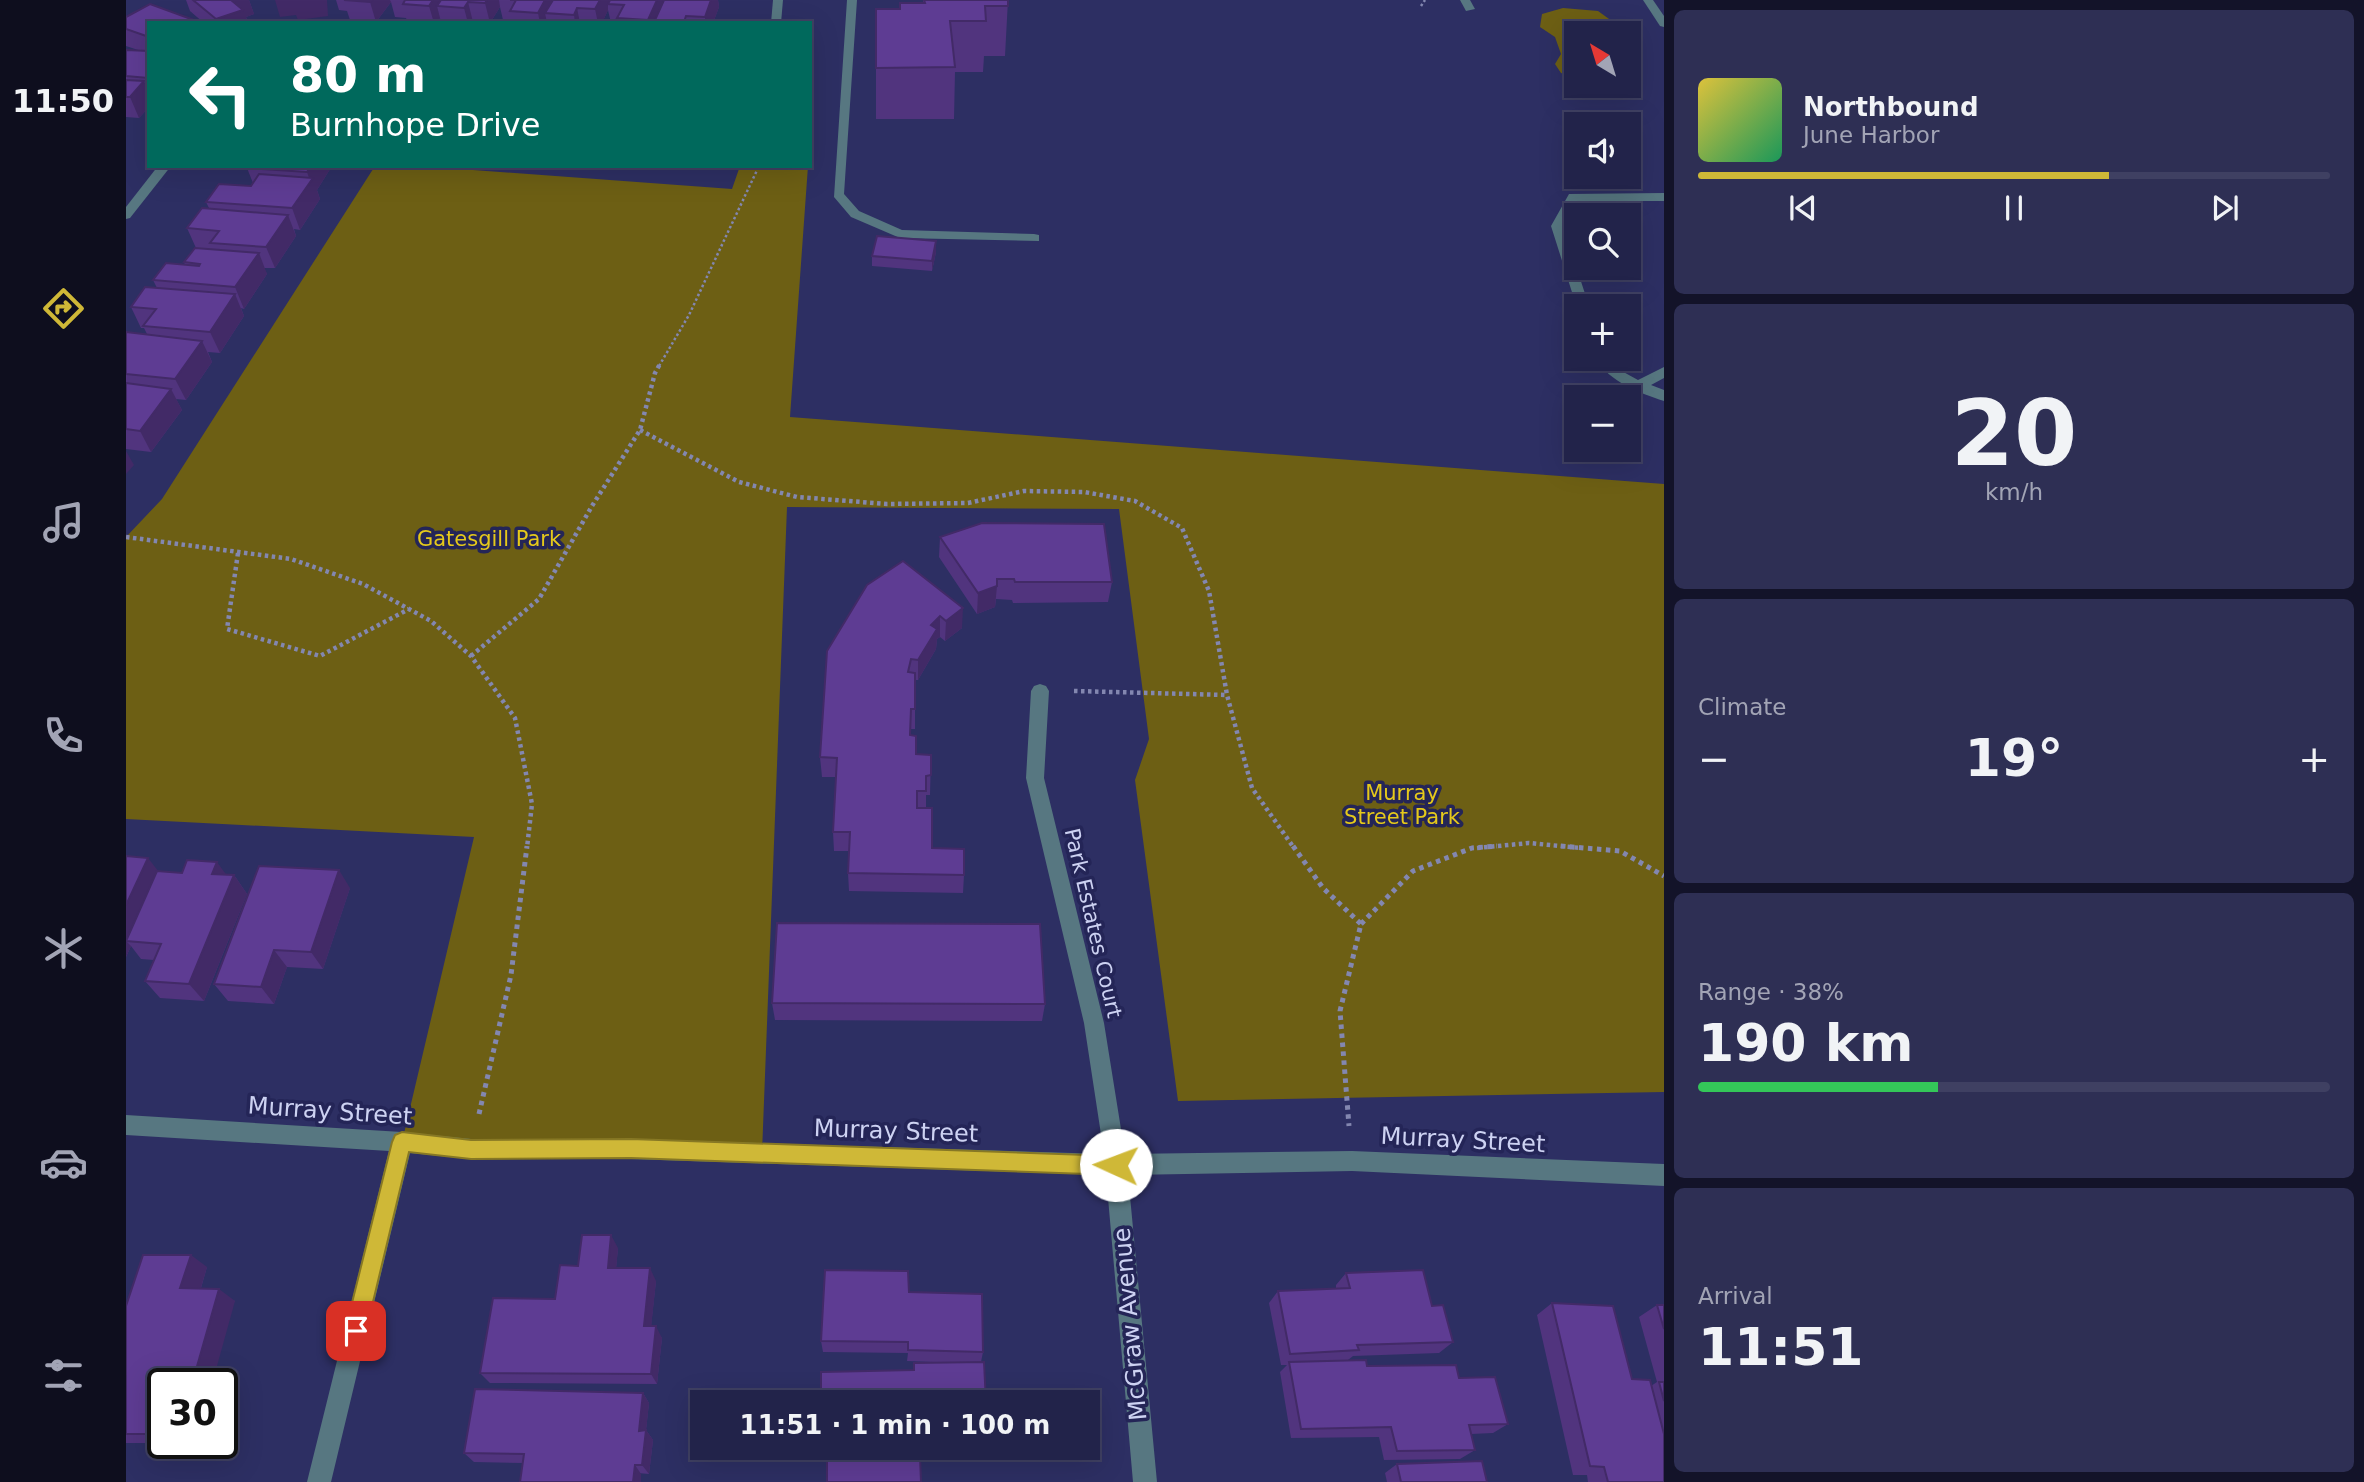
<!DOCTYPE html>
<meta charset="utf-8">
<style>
:root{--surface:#22234a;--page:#2e2f54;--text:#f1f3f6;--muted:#a2a4b5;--line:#3f4062;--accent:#cfb837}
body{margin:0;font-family:"DejaVu Sans",sans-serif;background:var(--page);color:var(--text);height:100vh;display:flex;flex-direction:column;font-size:26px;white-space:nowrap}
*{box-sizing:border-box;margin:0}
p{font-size:23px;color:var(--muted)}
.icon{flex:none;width:38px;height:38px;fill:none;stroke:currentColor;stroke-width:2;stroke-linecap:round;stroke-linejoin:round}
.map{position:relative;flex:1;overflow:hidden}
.side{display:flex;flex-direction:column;gap:10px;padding:10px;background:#131329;width:700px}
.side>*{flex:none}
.guide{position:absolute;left:21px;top:21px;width:665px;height:147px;border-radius:0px;box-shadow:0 7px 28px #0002,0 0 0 2px var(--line);background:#00695c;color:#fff;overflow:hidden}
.needle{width:46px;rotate:322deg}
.fabs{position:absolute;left:1438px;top:21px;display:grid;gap:14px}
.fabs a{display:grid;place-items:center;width:77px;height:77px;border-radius:0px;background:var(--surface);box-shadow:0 7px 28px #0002,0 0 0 2px var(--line);font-size:35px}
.speed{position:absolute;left:21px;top:1368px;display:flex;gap:14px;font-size:35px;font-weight:700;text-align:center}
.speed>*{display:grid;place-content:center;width:91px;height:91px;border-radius:50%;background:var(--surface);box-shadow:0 7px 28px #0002,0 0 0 2px var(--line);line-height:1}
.speed .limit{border:4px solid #111;border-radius:10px;background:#fff;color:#111}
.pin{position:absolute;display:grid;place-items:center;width:60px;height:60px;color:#fff;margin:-30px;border-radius:14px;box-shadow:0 4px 10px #0006}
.me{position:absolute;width:77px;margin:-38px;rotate:272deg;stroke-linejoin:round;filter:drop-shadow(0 0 5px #0008)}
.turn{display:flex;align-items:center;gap:24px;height:147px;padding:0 28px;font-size:32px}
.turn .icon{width:91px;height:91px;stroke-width:2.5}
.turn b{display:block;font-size:49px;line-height:60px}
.big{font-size:52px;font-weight:600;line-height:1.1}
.side .widget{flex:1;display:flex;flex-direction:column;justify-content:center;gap:10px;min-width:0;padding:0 24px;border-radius:10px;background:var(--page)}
.side .dial{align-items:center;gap:0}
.dial b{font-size:91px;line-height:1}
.song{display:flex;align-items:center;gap:21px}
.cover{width:84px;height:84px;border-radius:10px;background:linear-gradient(135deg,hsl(50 70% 55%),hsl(150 70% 35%))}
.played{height:7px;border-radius:4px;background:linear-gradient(90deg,var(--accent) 65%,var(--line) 65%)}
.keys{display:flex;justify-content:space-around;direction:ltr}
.heat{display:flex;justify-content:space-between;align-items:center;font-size:38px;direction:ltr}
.charge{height:10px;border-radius:5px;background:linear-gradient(90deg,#34c759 38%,var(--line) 0)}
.trip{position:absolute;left:564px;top:1390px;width:410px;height:70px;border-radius:0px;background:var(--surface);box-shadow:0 7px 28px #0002,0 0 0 2px var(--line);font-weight:600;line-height:70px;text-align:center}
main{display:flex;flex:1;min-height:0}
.menu{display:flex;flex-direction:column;width:126px;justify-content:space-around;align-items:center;background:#0e0e1e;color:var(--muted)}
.menu .icon{width:49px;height:49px}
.menu .current{color:var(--accent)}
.menu b{font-size:32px;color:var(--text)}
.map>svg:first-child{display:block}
.green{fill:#6d5f14}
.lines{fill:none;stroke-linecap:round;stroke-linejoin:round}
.path-far2{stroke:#8387b0;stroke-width:2.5;stroke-dasharray:2.5 2.5;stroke-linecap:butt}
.path-far1{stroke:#8387b0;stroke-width:4.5;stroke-dasharray:3.5 3.5;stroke-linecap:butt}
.path{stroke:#8387b0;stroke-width:5;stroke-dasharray:4.5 4.5;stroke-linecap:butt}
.minor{fill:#577781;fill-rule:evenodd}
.wall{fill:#51347e}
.shaded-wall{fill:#422a67}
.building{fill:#5e3c93;stroke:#422a67;stroke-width:2}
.route{fill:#cfb837;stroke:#877824;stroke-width:2}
.labels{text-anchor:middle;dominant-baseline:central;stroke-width:7;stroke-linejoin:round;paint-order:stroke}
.park-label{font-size:21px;fill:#e5c91b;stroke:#242557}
.street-label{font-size:21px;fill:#cdd2f2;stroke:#242557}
.near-street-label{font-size:24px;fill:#cdd2f2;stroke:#242557}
</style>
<main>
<nav class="menu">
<b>11:50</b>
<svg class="icon current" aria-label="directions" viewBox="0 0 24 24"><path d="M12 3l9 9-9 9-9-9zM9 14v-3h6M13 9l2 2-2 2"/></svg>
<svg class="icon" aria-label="music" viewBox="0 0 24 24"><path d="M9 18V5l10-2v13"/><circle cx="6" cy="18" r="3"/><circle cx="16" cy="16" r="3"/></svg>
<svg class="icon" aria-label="phone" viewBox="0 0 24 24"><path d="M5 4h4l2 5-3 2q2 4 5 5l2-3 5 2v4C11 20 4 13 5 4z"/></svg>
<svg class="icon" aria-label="climate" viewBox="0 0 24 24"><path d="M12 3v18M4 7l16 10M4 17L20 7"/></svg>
<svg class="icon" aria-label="car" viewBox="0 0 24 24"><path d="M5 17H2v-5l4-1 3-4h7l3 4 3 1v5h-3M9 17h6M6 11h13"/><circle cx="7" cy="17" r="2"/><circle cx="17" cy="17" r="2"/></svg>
<svg class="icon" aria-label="filters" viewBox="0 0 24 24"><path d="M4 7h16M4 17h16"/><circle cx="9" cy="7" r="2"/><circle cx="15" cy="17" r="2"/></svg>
</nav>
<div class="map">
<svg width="1538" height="1482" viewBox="0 0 1538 1482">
<rect width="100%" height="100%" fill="#2d2f63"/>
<g class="green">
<path d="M1437 8 1472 11 1490 24 1491 33H1451V77L1435 73 1429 64 1435 54 1429 37 1414 27 1416 14Z"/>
<path d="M249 166H293L606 189 614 166H682L664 417 1538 484V1092L1052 1101 1009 780 1023 739 993 509 661 507 636 1153 276 1142 348 837 0 819V537L36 499Z"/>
</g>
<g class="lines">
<g class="path-far2">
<path d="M1295 6 1299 0"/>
<path d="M533 366 563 315 633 166"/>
</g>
<g class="path-far1">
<path d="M514 430 613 482 671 497 761 504 842 503 898 491 958 492 1009 501 1056 528 1083 591 1101 695 1126 788 1168 848"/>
<path d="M0 537 165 559 237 584 305 621 345 656 389 718 406 804 401 848"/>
<path d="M112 553 101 629 194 656 283 609"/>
<path d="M345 656 413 599 466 506 514 430 529 373 534 364"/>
<path d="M948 691 1101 695"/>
<path d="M1351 848 1403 843 1455 848"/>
</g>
<g class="path">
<path d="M1167 846 1197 888 1235 924 1214 1011 1223 1126"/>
<path d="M1435 846 1494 851 1538 876"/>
<path d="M1235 924 1287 871 1346 848 1371 846"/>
<path d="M353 1114 385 975 401 846"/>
</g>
<g class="minor">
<path d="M647 0H657L655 23H645Z"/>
<path d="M721 0H731L718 194 733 211 776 230 908 234 913 235V241L774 238 725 217 708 197Z"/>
<path d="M1334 0H1344L1349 9 1340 11Z"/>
<path d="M1517 0H1527L1538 16V27L1534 26Z"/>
<path d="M32 166H45L4 218 0 219V207Z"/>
<path d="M1538 193V201H1451L1437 226 1463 306 1451 308 1425 226 1443 194Z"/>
<path d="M1470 359H1484L1492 369 1512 380 1538 367V378L1525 385 1538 390V401C1513 393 1484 382 1470 359Z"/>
<path d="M914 684 920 686 923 691 918 778 978 1023 999 1154 1226 1151 1538 1164V1186L1226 1171 1002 1175 1031 1482H1007L980 1175 505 1159H345L284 1153 205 1482H181L263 1151 0 1135V1115L276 1132 345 1139H505L978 1154 958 1023 900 778 905 691 908 686Z"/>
</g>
</g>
<g class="wall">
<path d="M60 0H123L128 14 120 17 122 23H78L64 11Z"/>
<path d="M210 0H592L593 7 587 23H485L482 10 476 23H387L386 20H377L374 7 364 23 347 22V23H315L314 18 311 23H282L280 18 269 17 265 2 250 22 224 20 221 11 213 10Z"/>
<path d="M797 0H882L879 56H858L857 72H829L828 119H750V68L774 9 797 3Z"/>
<path d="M0 17 23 23V107L13 118 0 117V50H12L0 46Z"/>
<path d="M121 166H206L191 190 194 199 174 230 168 229 170 236 149 268H138L141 274 118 309 115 308 118 316 94 353 82 352 86 362 60 400 50 399 56 410 25 452 0 449V332L21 334 18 328H15L5 307 31 288 27 280 59 265 58 262 70 248 61 228 83 208 80 202 125 186 127 183 121 168Z"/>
<path d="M810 241V252L806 271 746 266V256Z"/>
<path d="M814 537 986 582 982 602 887 603 886 600 870 599 869 607 851 614 813 557Z"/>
<path d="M777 561 836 628 819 641 814 637 811 639 810 649 792 680H789V729H784V735L790 754 805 755 804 795H800V808L806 848 838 875 837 893 723 891 722 873 723 851H708L707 832 710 777H696L694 757Z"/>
<path d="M0 856 33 872 108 875 121 894 78 1001 34 998 19 981 28 960 15 959 5 946 0 957Z"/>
<path d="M224 888 197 969 161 967 148 1004 102 1001 88 984Z"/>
<path d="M646 1003 919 1004 916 1021 649 1020Z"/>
<path d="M492 1248 490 1268 530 1281 525 1326 536 1338 531 1384 364 1383 354 1373 429 1299 452 1266Z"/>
<path d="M81 1267 75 1288 109 1301 37 1384V1443H0V1306Z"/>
<path d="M1220 1273 1306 1306 1327 1342 1313 1353 1227 1356 1222 1360 1241 1366 1333 1378 1382 1424 1367 1433 1345 1434 1349 1450 1334 1459 1258 1460 1253 1437 1165 1438 1154 1372 1161 1365H1155L1143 1303 1152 1291 1210 1288V1285Z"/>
<path d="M783 1292 857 1352 855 1362 788 1370V1363H834L781 1361 782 1353 697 1352 695 1341Z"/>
<path d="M1426 1303 1506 1379 1525 1386 1531 1382 1513 1317 1531 1305H1538V1482H1462L1461 1475H1447L1411 1315Z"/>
<path d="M517 1393 523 1403 520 1430 527 1440 523 1474 397 1463 348 1462 338 1453Z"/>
<path d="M694 1447H791V1455L696 1458Z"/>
<path d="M1271 1464 1361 1482H1261L1259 1473Z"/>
</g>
<g class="shaded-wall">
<path d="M105 0H123L128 14 120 17 122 23H91L90 19Z"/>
<path d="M149 0H201L202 16 172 20 170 15 154 17Z"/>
<path d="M246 0H264L265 2 250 22 244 2Z"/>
<path d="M307 0H325L311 6 314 18 311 23H308L303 6Z"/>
<path d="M361 0H373L374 7 364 23 359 3Z"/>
<path d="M419 0H433L419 13 421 23H414L412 13Z"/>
<path d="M474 0H487L482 4V10L476 23H472L469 9Z"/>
<path d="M531 0H540L529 20V23H522V20Z"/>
<path d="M585 0H592L593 7 587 23H579V17Z"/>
<path d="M342 2 347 22V23H342L338 8Z"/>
<path d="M451 8 454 23H449L448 15Z"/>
<path d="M18 81 23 92V107L13 118 4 97Z"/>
<path d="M185 166H206L191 190 194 199 174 230 166 208 184 181 181 172Z"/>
<path d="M162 215 170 236 149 268 140 247Z"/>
<path d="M810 241V252L806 271V261Z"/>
<path d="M133 253 141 274 118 309 109 287Z"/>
<path d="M109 294 118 316 94 353 84 332Z"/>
<path d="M76 341 86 362 60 400 49 379Z"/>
<path d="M45 389 56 410 25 452 14 431Z"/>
<path d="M0 451 8 465 0 474Z"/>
<path d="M871 586 869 607 851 614 852 593Z"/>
<path d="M837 608 836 628 819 641 820 621Z"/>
<path d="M814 616V637L811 639 810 649 792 680V660L805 625Z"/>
<path d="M22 858 36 876 0 941V905Z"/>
<path d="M91 862 104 880 86 874Z"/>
<path d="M213 870 224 888 197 969 185 952Z"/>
<path d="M108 875 121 894 78 1001 63 984Z"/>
<path d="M0 941 5 946 0 957Z"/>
<path d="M148 950 161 967 148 1004 135 987Z"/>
<path d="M485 1235 492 1248 489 1281 482 1268Z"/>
<path d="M65 1255 81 1267 71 1301 54 1288Z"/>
<path d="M524 1268 530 1281 524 1338 518 1326Z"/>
<path d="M93 1289 109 1301 86 1384H66Z"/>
<path d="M530 1326 536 1338 531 1384 525 1374Z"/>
<path d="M517 1393 523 1403 519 1440 513 1431Z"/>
<path d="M520 1430 527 1440 523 1474 516 1465Z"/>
<path d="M509 1465 515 1474V1482H507Z"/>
</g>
<g class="building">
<path d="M67 0H105L117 10 90 19Z"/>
<path d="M218 0H246L244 2Z"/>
<path d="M279 0H307L303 6 277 4Z"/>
<path d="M315 0H361L359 3 342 2 338 8 311 6Z"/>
<path d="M384 0H419L412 13 384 11 390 0Z"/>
<path d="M427 0H474L469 9 451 8 448 15 419 13Z"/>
<path d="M484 0H531L522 20 491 18 498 5 482 4Z"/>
<path d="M538 0H585L579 17 560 16 558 22 529 20Z"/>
<path d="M798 0H882V6H859L860 21H824L829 67 750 68V9H774V3H799Z"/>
<path d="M24 4 76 23H23V37L0 29V17Z"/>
<path d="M0 50 23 51V60L22 61H23L22 78 0 76Z"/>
<path d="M0 80 18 81 4 97H0Z"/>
<path d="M122 166H185L181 172 121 168Z"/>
<path d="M133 174 187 178 166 208 80 202 93 184 125 186Z"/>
<path d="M76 208 162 215 140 247 84 243 93 231 61 228Z"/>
<path d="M751 236 810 241 806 261 746 256Z"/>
<path d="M69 248 133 253 109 287 27 280 40 263 73 266 74 264 58 262Z"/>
<path d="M19 287 109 294 84 332 17 326 30 309 5 307Z"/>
<path d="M0 332 76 341 49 379 0 374Z"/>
<path d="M0 383 45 389 14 431 0 429Z"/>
<path d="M856 523 978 524 986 582H889L888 579H871V586L852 593 814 537Z"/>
<path d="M777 561 837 608 820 621 814 616 805 625 811 629 792 660 785 659 782 672 789 673V709H785L784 735 790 736V754L805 755V775L800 776V791H791V808H806V848L838 849V875L722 873 724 832H707L711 758 694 757 701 651 741 585Z"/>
<path d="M0 856 22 858 0 905Z"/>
<path d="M61 860 91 862 86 874 108 875 63 984 19 981 35 944 0 941 31 871 56 873Z"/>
<path d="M133 866 213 870 185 952 148 950 135 987 88 984Z"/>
<path d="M651 923 914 924 919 1004 646 1003Z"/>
<path d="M456 1235H485L482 1268H524L518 1326H530L525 1374 354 1373 367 1298 429 1299 434 1265 452 1266Z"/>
<path d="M17 1255H65L54 1288 93 1289 66 1384H37V1434H0V1306Z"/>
<path d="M699 1270 782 1271 783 1292 856 1294 857 1352 782 1350V1342L695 1341Z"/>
<path d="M1297 1270 1306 1306 1317 1305 1327 1342 1231 1345 1233 1350 1164 1354 1152 1291 1224 1288 1220 1273Z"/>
<path d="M1426 1303 1487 1306 1506 1379 1524 1380 1538 1434V1482H1482L1478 1467 1464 1466Z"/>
<path d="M1531 1305H1538V1329Z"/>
<path d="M1240 1360 1241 1366 1330 1365 1333 1378 1369 1377 1382 1424 1343 1425 1349 1450 1271 1451 1265 1427 1175 1429 1163 1362Z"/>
<path d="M858 1362 860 1402H695V1372L788 1370V1363Z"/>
<path d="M1533 1382H1538V1401Z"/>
<path d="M349 1389 517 1393 513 1431 520 1430 516 1465H509L507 1482H394L398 1454 338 1453Z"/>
<path d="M694 1447H768L694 1449Z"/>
<path d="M794 1455 795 1482H701V1457Z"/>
<path d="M1356 1461 1361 1482H1275L1271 1464Z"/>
</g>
<path class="route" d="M276 1132 345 1140 505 1139 990 1156 997 1158 999 1165 997 1172 990 1175 505 1158 345 1159 283 1152 240 1331 237 1339 230 1342 223 1339 219 1331 266 1142 269 1135Z"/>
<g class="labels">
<g class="park-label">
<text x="363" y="539">Gatesgill Park</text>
<text x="1276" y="793">Murray<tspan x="1276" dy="24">Street Park</tspan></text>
</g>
<g class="street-label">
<text transform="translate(967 923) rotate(77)">Park Estates Court</text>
</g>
<g class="near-street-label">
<text transform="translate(204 1111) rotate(4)">Murray Street</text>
<text transform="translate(770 1131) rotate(2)">Murray Street</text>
<text transform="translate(1337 1140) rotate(3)">Murray Street</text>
<text transform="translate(1004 1324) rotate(-95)">McGraw Avenue</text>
</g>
</g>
</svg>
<div class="fabs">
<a><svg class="needle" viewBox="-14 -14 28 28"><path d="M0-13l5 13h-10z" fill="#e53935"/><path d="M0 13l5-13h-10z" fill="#a2a4b5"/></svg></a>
<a><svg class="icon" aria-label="sound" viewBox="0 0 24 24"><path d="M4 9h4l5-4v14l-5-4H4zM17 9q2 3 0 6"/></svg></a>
<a><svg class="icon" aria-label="search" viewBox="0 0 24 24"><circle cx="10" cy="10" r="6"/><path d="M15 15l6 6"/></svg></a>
<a>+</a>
<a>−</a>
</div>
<div class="speed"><div class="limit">30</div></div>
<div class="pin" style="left:230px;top:1331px;background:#d93025"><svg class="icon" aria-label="arrive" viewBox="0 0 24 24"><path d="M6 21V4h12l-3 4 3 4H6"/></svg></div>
<svg class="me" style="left:990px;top:1165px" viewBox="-20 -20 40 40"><circle r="19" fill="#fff"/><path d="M0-13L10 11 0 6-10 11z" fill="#cfb837"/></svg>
<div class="trip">11:51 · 1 min · 100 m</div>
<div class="guide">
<div class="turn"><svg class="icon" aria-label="left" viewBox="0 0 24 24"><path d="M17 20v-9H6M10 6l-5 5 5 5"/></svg><div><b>80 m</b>Burnhope Drive</div></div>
</div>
</div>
<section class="side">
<div class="widget">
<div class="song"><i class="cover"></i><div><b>Northbound</b><p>June Harbor</p></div></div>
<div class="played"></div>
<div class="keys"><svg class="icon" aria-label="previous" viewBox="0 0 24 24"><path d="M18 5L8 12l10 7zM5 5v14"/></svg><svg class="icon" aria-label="pause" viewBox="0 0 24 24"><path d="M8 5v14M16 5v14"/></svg><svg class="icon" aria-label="next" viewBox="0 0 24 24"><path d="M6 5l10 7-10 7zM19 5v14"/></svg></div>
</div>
<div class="widget dial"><b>20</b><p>km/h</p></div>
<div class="widget"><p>Climate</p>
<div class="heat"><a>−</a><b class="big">19°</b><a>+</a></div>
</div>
<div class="widget"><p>Range · 38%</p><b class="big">190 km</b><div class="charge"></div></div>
<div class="widget"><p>Arrival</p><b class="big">11:51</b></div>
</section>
</main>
